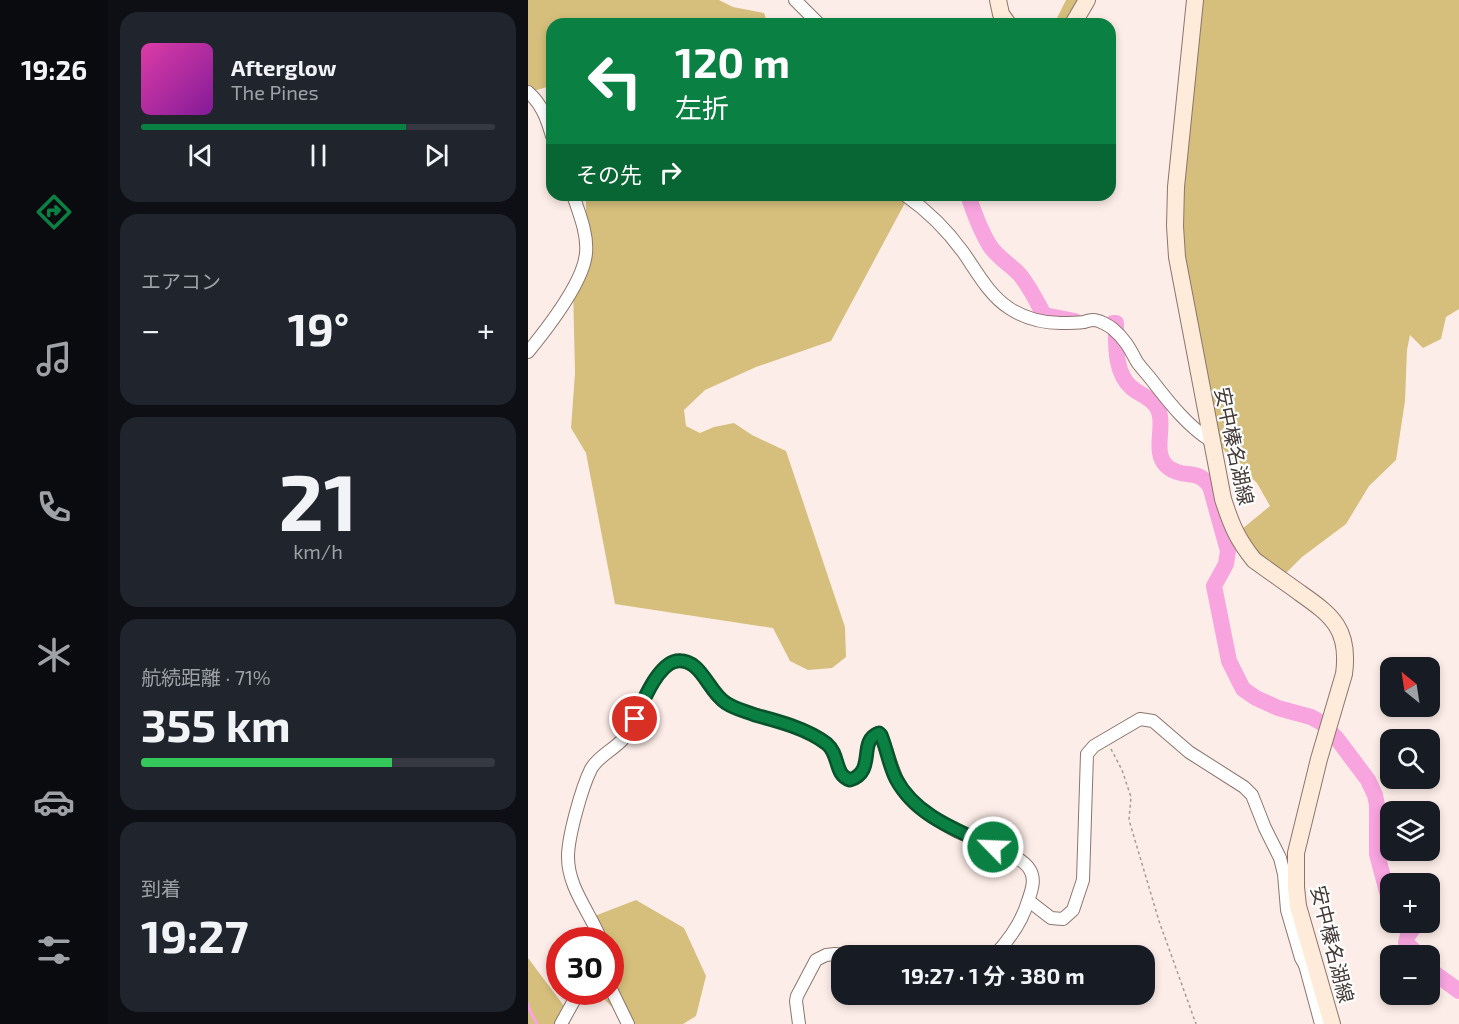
<!DOCTYPE html>
<html lang="ja">
<meta charset="utf-8">
<style>
:root{--surface:#171b24;--page:#20242c;--text:#f1f3f6;--muted:#9ea1a6;--line:#363941;--accent:#0b8043}
body{margin:0;font-family:"Exo 2","Noto Sans JP",sans-serif;background:var(--page);color:var(--text);height:100vh;display:flex;flex-direction:column;font-size:22px;white-space:nowrap}
*{box-sizing:border-box;margin:0}
p{font-size:20px;color:var(--muted)}
.icon{flex:none;width:33px;height:33px;fill:none;stroke:currentColor;stroke-width:2;stroke-linecap:round;stroke-linejoin:round}
.map{position:relative;flex:1;overflow:hidden}
.drawer{display:flex;flex-direction:column;gap:12px;padding:12px;background:#0d0f14;width:420px}
.drawer>*{flex:none}
.top-card{position:absolute;left:18px;top:18px;width:570px;height:183px;border-radius:18px;box-shadow:0 3px 9px #0003;background:#0b8043;color:#fff;overflow:hidden}
.needle{width:39px;rotate:330deg}
.fabs{position:absolute;left:852px;top:657px;display:grid;gap:12px}
.fabs a{display:grid;place-items:center;width:60px;height:60px;border-radius:12px;background:var(--surface);box-shadow:0 3px 9px #0003;font-size:30px}
.speed{position:absolute;left:18px;top:927px;display:flex;gap:12px;font-size:30px;font-weight:700;text-align:center}
.speed>*{display:grid;place-content:center;width:78px;height:78px;border-radius:50%;background:var(--surface);box-shadow:0 3px 9px #0003;line-height:1}
.speed .limit{border:9px solid #d22;background:#fff;color:#111}
.pin{position:absolute;display:grid;place-items:center;width:51px;height:51px;color:#fff;margin:-26px;border:3px solid #fff;border-radius:50%;box-shadow:0 2px 6px #0007}
.me{position:absolute;width:66px;margin:-33px;rotate:294deg;stroke-linejoin:round;filter:drop-shadow(0 0 4px #0008)}
.turn{display:flex;align-items:center;gap:21px;height:126px;padding:0 30px;font-size:27px}
.turn .icon{width:78px;height:78px;stroke-width:2.5}
.turn b{display:block;font-size:42px;line-height:51px}
.then{display:flex;align-items:center;height:57px;padding:0 30px;background:#0003;gap:12px;font-size:22px}
.big{font-size:45px;font-weight:700;line-height:1.1}
.drawer .tile{flex:1;display:flex;flex-direction:column;justify-content:center;gap:9px;min-width:0;padding:0 21px;border-radius:18px;background:var(--page)}
.drawer .dial{align-items:center;gap:0}
.dial b{font-size:78px;line-height:1}
.song{display:flex;align-items:center;gap:18px}
.cover{width:72px;height:72px;border-radius:9px;background:linear-gradient(135deg,hsl(320 70% 55%),hsl(290 70% 35%))}
.played{height:6px;border-radius:3px;background:linear-gradient(90deg,var(--accent) 75%,var(--line) 75%)}
.keys{display:flex;justify-content:space-around;direction:ltr}
.heat{display:flex;justify-content:space-between;align-items:center;font-size:33px;direction:ltr}
.charge{height:9px;border-radius:4px;background:linear-gradient(90deg,#34c759 71%,var(--line) 0)}
.trip{position:absolute;left:303px;top:945px;width:324px;height:60px;border-radius:18px;background:var(--surface);box-shadow:0 3px 9px #0003;font-weight:700;line-height:60px;text-align:center}
main{display:flex;flex:1;min-height:0}
.dock{display:flex;flex-direction:column;width:108px;justify-content:space-around;align-items:center;background:#090b0e;color:var(--muted)}
.dock .icon{width:42px;height:42px}
.dock .current{color:var(--accent)}
.dock b{font-size:27px;color:var(--text)}
.map>svg:first-child{display:block}
.green{fill:#d6bf7c}
.lines{fill:none;stroke-linecap:round;stroke-linejoin:round}
.stream{stroke:#f8a4df;stroke-width:3}
.river{stroke:#f8a4df;stroke-width:16}
.street-casing{stroke:#8d756f;stroke-width:14}
.secondary-casing{stroke:#8d756f;stroke-width:18}
.path{stroke:#a79995;stroke-width:1.5;stroke-dasharray:3 3;stroke-linecap:butt}
.street{stroke:#fff;stroke-width:12}
.secondary{stroke:#feebd9;stroke-width:16}
.route-casing{stroke:#07532c;stroke-width:15}
.route{stroke:#0b8043;stroke-width:10}
.labels{text-anchor:middle;dominant-baseline:central;stroke-width:4.5;stroke-linejoin:round;paint-order:stroke}
.street-label{font-size:20px;fill:#433936;stroke:#fefefe}
</style>
<main>
<nav class="dock">
<b>19:26</b>
<svg class="icon current" aria-label="directions" viewBox="0 0 24 24"><path d="M12 3l9 9-9 9-9-9zM9 14v-3h6M13 9l2 2-2 2"/></svg>
<svg class="icon" aria-label="music" viewBox="0 0 24 24"><path d="M9 18V5l10-2v13"/><circle cx="6" cy="18" r="3"/><circle cx="16" cy="16" r="3"/></svg>
<svg class="icon" aria-label="phone" viewBox="0 0 24 24"><path d="M5 4h4l2 5-3 2q2 4 5 5l2-3 5 2v4C11 20 4 13 5 4z"/></svg>
<svg class="icon" aria-label="climate" viewBox="0 0 24 24"><path d="M12 3v18M4 7l16 10M4 17L20 7"/></svg>
<svg class="icon" aria-label="car" viewBox="0 0 24 24"><path d="M5 17H2v-5l4-1 3-4h7l3 4 3 1v5h-3M9 17h6M6 11h13"/><circle cx="7" cy="17" r="2"/><circle cx="17" cy="17" r="2"/></svg>
<svg class="icon" aria-label="filters" viewBox="0 0 24 24"><path d="M4 7h16M4 17h16"/><circle cx="9" cy="7" r="2"/><circle cx="15" cy="17" r="2"/></svg>
</nav>
<section class="drawer">
<div class="tile">
<div class="song"><i class="cover"></i><div><b>Afterglow</b><p>The Pines</p></div></div>
<div class="played"></div>
<div class="keys"><svg class="icon" aria-label="previous" viewBox="0 0 24 24"><path d="M18 5L8 12l10 7zM5 5v14"/></svg><svg class="icon" aria-label="pause" viewBox="0 0 24 24"><path d="M8 5v14M16 5v14"/></svg><svg class="icon" aria-label="next" viewBox="0 0 24 24"><path d="M6 5l10 7-10 7zM19 5v14"/></svg></div>
</div>
<div class="tile"><p>エアコン</p>
<div class="heat"><a>−</a><b class="big">19°</b><a>+</a></div>
</div>
<div class="tile dial"><b>21</b><p>km/h</p></div>
<div class="tile"><p>航続距離 · 71%</p><b class="big">355 km</b><div class="charge"></div></div>
<div class="tile"><p>到着</p><b class="big">19:27</b></div>
</section>
<div class="map">
<svg width="931" height="1024" viewBox="0 0 931 1024">
<rect width="100%" height="100%" fill="#fdede8"/>
<g class="green">
<path d="M0 0H191L205 7 236 13 240 24H24V89L19 87 2 92 0 96Z"/>
<path d="M538 0H552L537 24H526Z"/>
<path d="M671 0H931V309L918 317 913 339 895 348 882 335 879 350 877 401 868 460 841 486 818 524 774 557 757 574 735 561 714 529 742 506 729 483 707 462 688 441 654 258 652 187Z"/>
<path d="M58 195H370L379 199 303 341 228 367 177 390 156 410 158 426 172 433 186 427 206 423 224 435 258 451 317 627 318 657 304 668 280 670 262 661 245 628 87 604 58 453 43 428 47 373 45 287 58 235Z"/>
<path d="M108 900 156 928 178 976 168 1016 155 1024H101L77 1000 72 992H82V940H52L64 917Z"/>
<path d="M0 958 39 1010 42 1024H0Z"/>
</g>
<g class="lines">
<path class="stream" d="M0 1004 1 1009 9 1024"/>
<g class="river">
<path d="M440 195C446 213 452 230 462 246 470 258 483 265 492 275 502 287 509 302 516 315L547 321"/>
<path d="M585 323H588C588 344 586 373 604 388 614 396 627 399 631 412 637 429 623 455 641 468 656 479 669 468 682 486L700 551 698 564 686 586 701 661 715 689 728 698 750 708 783 717 794 723 810 740 840 780 847 795 849 805V854L859 892 862 898"/>
<path d="M890 922 880 935 878 943 892 956"/>
<path d="M902 970 931 991"/>
</g>
<defs>
<g id="street">
<path d="M267 0 291 24"/>
<path d="M0 92C14 104 19 119 24 136"/>
<path d="M377 195C400 211 419 230 435 252 449 272 461 295 481 308 496 318 515 323 533 323 541 323 548 323 556 322 559 321 562 320 565 320 571 320 580 325 585 329 597 339 602 349 609 362 614 369 621 376 626 383 643 405 660 426 683 441"/>
<path d="M0 352C18 330 56 282 58 253 60 234 51 213 45 195"/>
<path d="M501 901 523 918 535 919 545 910 555 880 559 754 566 746 612 719 625 721 661 752 716 787 724 795 737 828 752 858 756 874 759 910 773 958 777 965 787 964"/>
<path d="M73 940C62 912 40 888 40 857 40 836 54 787 63 769 71 755 86 750 96 738 109 721 128 651 158 662 177 669 181 693 198 703 207 709 218 712 228 715 250 722 281 729 299 744 312 755 306 775 322 780 349 771 329 742 350 733L353 735C363 760 366 785 387 804 399 815 415 824 430 832 447 840 494 854 502 870 508 880 503 892 500 901 494 922 481 940 466 956"/>
<path d="M777 965 793 1024"/>
<path d="M82 987 100 1024"/>
<path d="M33 1024 49 995 52 992"/>
<path d="M271 1024 268 1001 269 996 288 960 298 955 307 954 333 956"/>
</g>
<g id="secondary">
<path d="M470 0 473 14 480 24"/>
<path d="M667 0 648 187 647 226 649 257 695 499C703 524 709 539 726 560 741 571 757 582 772 593 805 616 822 630 816 674L791 759 768 853V887L770 906 804 1024"/>
<path d="M545 24 559 0"/>
</g>
</defs>
<use href="#street" class="street-casing"/>
<use href="#secondary" class="secondary-casing"/>
<path class="path" d="M583 749 594 770 603 797 601 820 631 921 668 1024"/>
<use href="#street" class="street"/>
<use href="#secondary" class="secondary"/>
</g>
<g class="lines">
<defs>
<path id="route" d="M107 719C114 704 129 665 148 661 173 657 180 692 198 703 207 709 217 711 227 715 250 721 280 729 299 744 312 755 306 775 322 780 349 771 329 741 351 733L353 735C359 750 361 765 368 779 388 816 429 830 465 847"/>
</defs>
<use href="#route" class="route-casing"/>
<use href="#route" class="route"/>
</g>
<g class="labels">
<g class="street-label">
<text transform="translate(707 446) rotate(78)">安中榛名湖線</text>
<text transform="translate(805 944) rotate(76)">安中榛名湖線</text>
</g>
</g>
</svg>
<div class="fabs">
<a><svg class="needle" viewBox="-14 -14 28 28"><path d="M0-13l5 13h-10z" fill="#e53935"/><path d="M0 13l5-13h-10z" fill="#9ea1a6"/></svg></a>
<a><svg class="icon" aria-label="search" viewBox="0 0 24 24"><circle cx="10" cy="10" r="6"/><path d="M15 15l6 6"/></svg></a>
<a><svg class="icon" aria-label="layers" viewBox="0 0 24 24"><path d="M12 4l9 5-9 5-9-5zM3 14l9 5 9-5"/></svg></a>
<a>+</a>
<a>−</a>
</div>
<div class="speed"><div class="limit">30</div></div>
<div class="pin" style="left:107px;top:719px;background:#d93025"><svg class="icon" aria-label="arrive" viewBox="0 0 24 24"><path d="M6 21V4h12l-3 4 3 4H6"/></svg></div>
<svg class="me" style="left:465px;top:847px" viewBox="-20 -20 40 40"><circle r="17" fill="#0b8043" stroke="#fff" stroke-width="3"/><path d="M0-11L8 9 0 5-8 9z" fill="#fff"/></svg>
<div class="trip">19:27 · 1 分 · 380 m</div>
<div class="top-card">
<div class="turn"><svg class="icon" aria-label="left" viewBox="0 0 24 24"><path d="M17 20v-9H6M10 6l-5 5 5 5"/></svg><div><b>120 m</b>左折</div></div>
<div class="then">その先<svg class="icon" aria-label="right" viewBox="0 0 24 24"><path d="M7 20v-9h11M14 6l5 5-5 5"/></svg></div>
</div>
</div>
</main>
